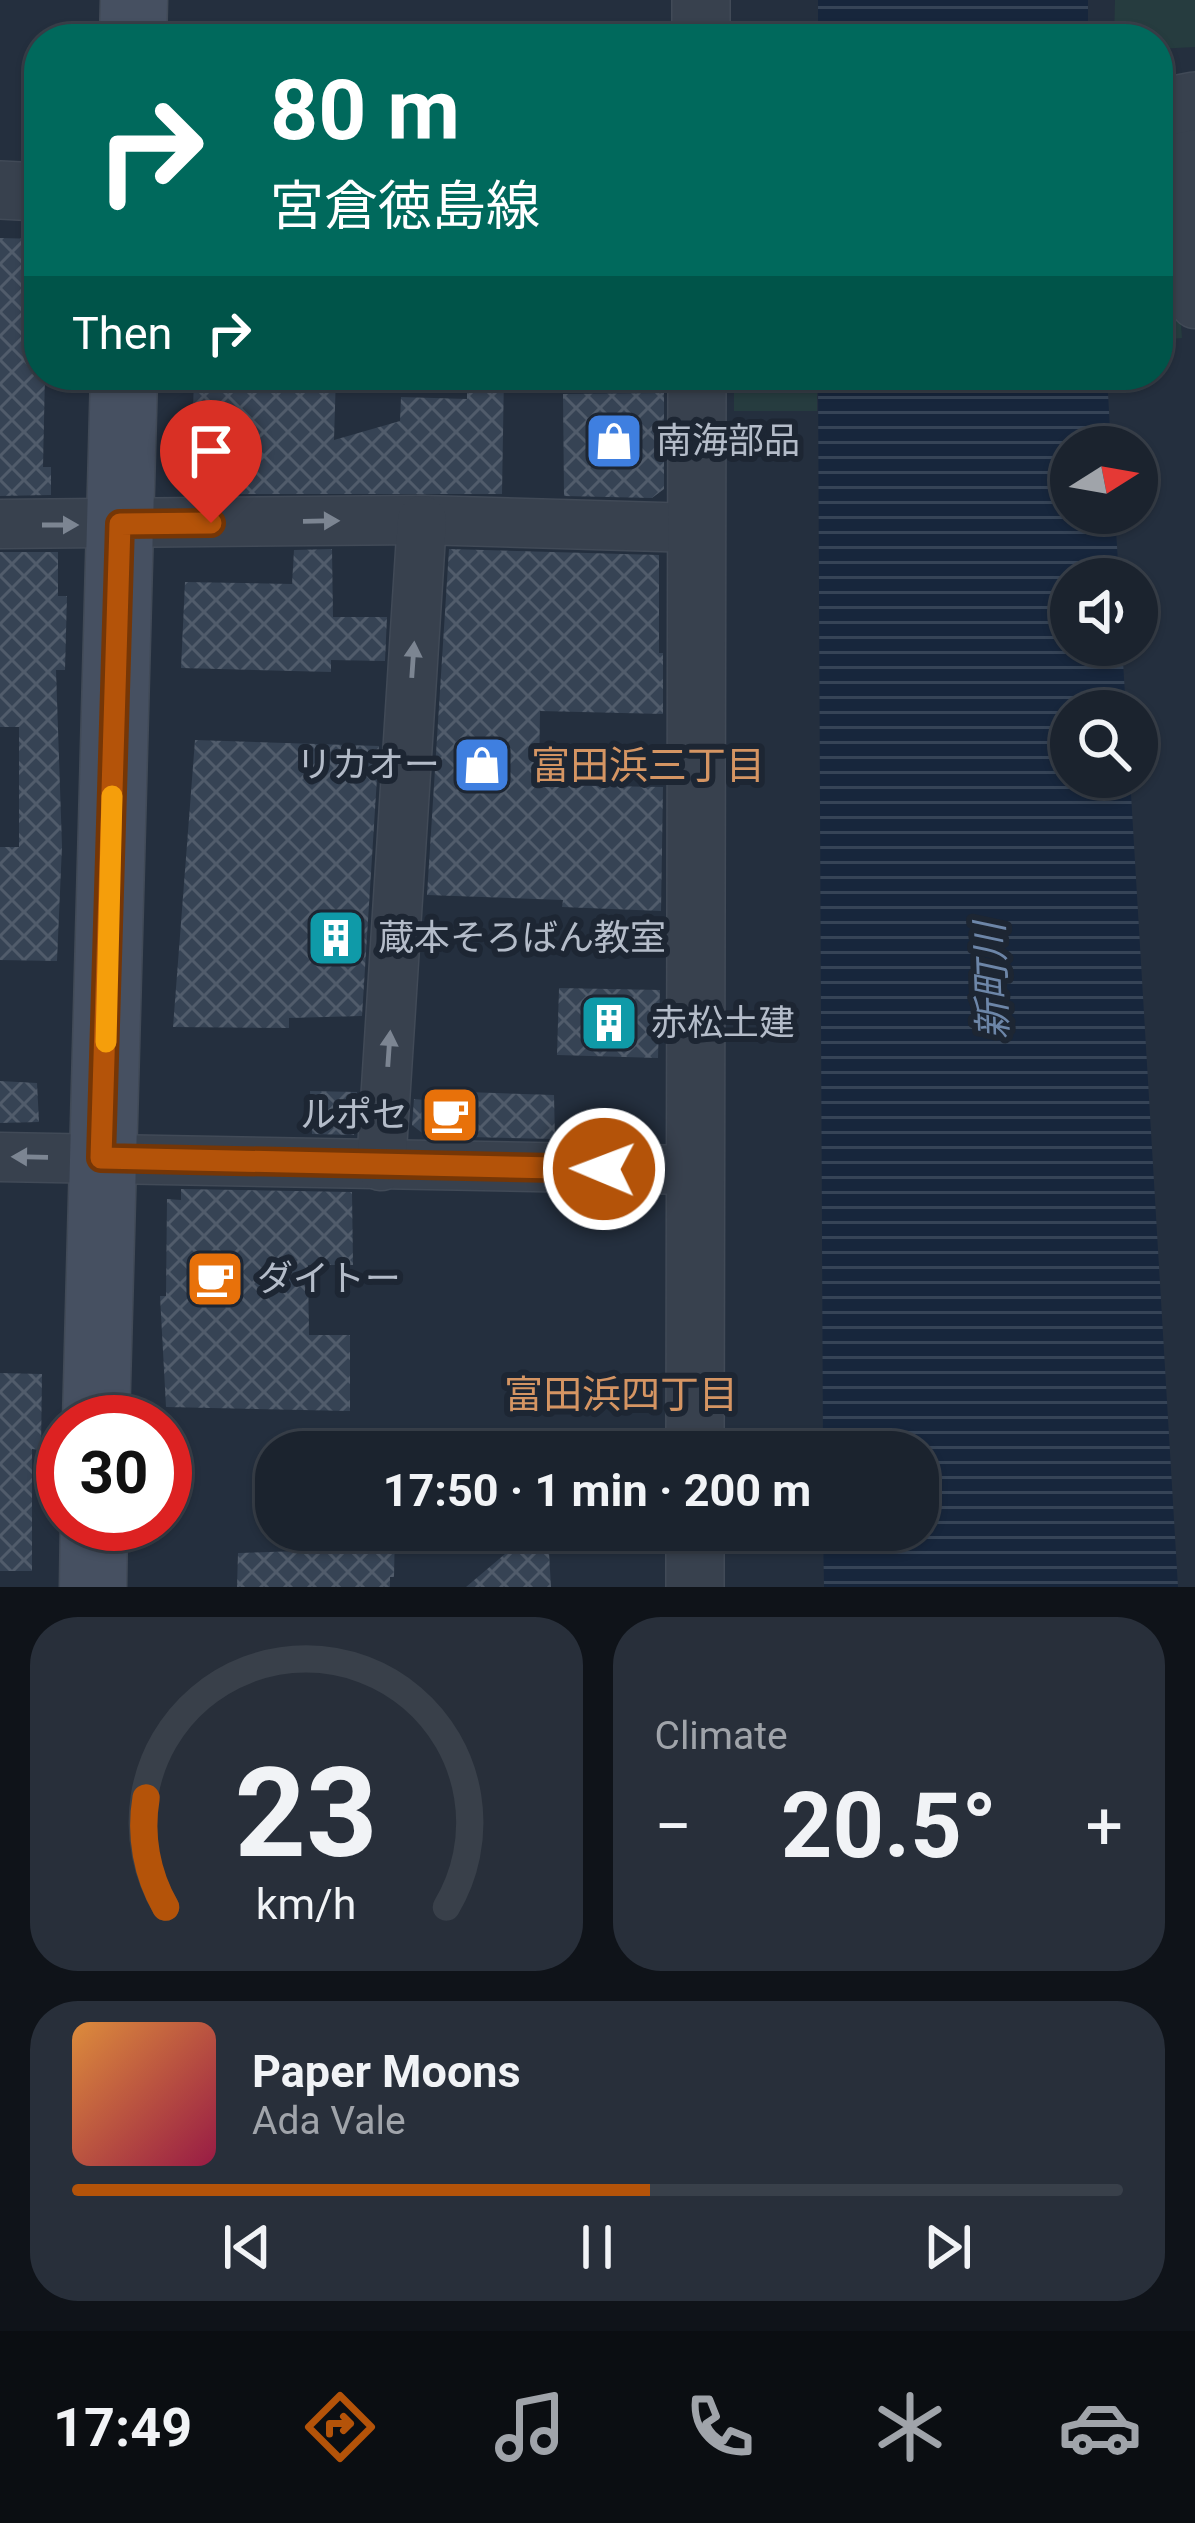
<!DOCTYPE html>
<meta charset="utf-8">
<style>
:root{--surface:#1b232e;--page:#282f3a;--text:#f1f3f6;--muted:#a0a4aa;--line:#39404a;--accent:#b45309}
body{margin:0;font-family:Roboto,"Noto Sans JP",sans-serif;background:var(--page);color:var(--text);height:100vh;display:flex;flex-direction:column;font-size:45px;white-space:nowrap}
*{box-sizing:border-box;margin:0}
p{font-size:39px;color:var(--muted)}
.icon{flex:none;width:66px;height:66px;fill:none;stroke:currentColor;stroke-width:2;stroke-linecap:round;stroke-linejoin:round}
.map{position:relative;height:1587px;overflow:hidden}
.drawer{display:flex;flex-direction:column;gap:30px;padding:30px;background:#0f1319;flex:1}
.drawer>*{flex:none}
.hud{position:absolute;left:24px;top:24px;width:1149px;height:366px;border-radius:48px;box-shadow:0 3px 9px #0004,0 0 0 3px var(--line);background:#00695c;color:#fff;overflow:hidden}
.needle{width:78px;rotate:79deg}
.fabs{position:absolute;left:1050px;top:426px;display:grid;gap:24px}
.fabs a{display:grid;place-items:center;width:108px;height:108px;border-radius:50%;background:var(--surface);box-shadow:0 3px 9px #0004,0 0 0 3px var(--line);font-size:60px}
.speed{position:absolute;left:36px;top:1395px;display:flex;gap:24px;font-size:60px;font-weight:700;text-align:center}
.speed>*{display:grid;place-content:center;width:156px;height:156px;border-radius:50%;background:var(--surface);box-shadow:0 3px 9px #0004,0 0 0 3px var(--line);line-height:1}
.speed .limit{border:18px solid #d22;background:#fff;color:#111}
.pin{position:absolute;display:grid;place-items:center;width:102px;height:102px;color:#fff;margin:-123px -51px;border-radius:50% 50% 50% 0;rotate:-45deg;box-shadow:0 0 12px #0007}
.pin .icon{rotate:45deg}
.me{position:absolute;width:132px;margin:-66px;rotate:271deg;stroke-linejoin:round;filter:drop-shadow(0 0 9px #0008)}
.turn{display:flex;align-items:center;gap:42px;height:252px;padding:0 48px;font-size:54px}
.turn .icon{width:156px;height:156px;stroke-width:2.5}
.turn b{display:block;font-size:84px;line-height:102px}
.then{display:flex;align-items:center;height:114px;padding:0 48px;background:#0003;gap:24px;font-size:45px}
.big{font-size:90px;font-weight:700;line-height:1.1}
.drawer .tile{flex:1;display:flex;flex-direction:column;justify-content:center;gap:18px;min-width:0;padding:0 42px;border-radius:48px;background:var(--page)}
.drawer .dial{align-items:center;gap:0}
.dial svg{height:312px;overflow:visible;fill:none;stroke:var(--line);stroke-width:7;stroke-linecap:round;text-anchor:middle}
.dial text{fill:var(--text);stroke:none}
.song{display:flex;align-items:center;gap:36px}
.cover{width:144px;height:144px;border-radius:18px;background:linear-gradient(135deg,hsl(30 70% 55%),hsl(340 70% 35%))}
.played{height:12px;border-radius:6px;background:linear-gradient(90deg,var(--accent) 55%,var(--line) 55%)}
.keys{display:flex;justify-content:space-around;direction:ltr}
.heat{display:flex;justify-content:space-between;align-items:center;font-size:66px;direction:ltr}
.drawer .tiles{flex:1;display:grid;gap:30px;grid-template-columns:1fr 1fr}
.tile:last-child{grid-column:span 2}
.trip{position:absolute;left:255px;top:1431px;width:684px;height:120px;border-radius:48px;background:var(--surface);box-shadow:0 3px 9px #0004,0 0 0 3px var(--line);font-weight:700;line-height:120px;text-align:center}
.dock{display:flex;height:192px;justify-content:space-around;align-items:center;background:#0b0e12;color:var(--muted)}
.dock .icon{width:84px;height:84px}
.dock .on{color:var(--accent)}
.dock b{font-size:54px;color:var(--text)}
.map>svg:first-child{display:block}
.green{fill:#263c3f}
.water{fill:url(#water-rules)}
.building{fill:url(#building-cross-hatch)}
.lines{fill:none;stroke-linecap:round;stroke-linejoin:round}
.minor-casing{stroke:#414a57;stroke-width:51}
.tertiary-casing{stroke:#414a57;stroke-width:60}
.secondary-casing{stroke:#414a57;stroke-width:69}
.minor{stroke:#38414e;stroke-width:48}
.tertiary{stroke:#38414e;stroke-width:57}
.secondary{stroke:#465061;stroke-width:66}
.oneway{fill:#7c8592}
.route-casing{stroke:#753606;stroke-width:30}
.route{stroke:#b45309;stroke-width:21}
.slow{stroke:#f59e0b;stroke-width:21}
.labels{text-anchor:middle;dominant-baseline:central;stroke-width:12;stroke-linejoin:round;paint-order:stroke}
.poi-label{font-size:36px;fill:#b4bcc9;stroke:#1d2633;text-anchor:start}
.neighbourhood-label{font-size:39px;fill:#d59563;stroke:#1d2633}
.water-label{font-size:39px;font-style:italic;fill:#6d86a8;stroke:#1d2633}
</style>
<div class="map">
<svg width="1195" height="1587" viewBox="0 0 1195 1587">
<defs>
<pattern id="water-rules" width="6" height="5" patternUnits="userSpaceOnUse" patternTransform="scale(3)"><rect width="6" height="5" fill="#17263c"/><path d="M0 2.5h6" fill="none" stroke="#364457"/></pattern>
<pattern id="building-cross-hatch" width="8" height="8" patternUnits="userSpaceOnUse" patternTransform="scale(3)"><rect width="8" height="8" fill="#364354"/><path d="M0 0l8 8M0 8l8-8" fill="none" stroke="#515c6b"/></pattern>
</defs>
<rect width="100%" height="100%" fill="#242f3e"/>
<g class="green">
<path d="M1115 0H1195V47L1158 49V39H1114Z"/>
<path d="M1158 172 1176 249 1182 338 1158 340Z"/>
<rect x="734" y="375" width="83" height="36"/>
</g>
<g class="water">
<rect x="818" y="0" width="270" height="39"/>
<path d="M818 375H1107L1111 447H1071V513H1115L1119 579H1071V645H1122L1126 711H1071V777H1130L1178 1587H824L823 1530H918V1452H823Z"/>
</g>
<g class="building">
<path d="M0 238 39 239V375H45L43 467H51V495L0 496Z"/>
<path d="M194 375H336L334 440 400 421 401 397 467 399V375H504L502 494H191L186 485 192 446Z"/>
<path d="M664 393V489L652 498 564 496 563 394Z"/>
<path d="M332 549 333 617H387L385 661 331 660V672L181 668 185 582 292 584 294 550Z"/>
<path d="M449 549 659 555V653H663V714L540 711 539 785 663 787 661 911 562 907 563 900 427 895Z"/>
<path d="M0 552H58V596H67L65 670H56L62 846 57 961 0 960V847H19V727H0Z"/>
<path d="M195 740 379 746 362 1016 289 1018V1028L173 1027Z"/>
<path d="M559 988 660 990 658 1058 557 1055Z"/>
<path d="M0 1081 37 1083 39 1122 0 1123Z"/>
<path d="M310 1091 357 1092 354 1135 312 1134Z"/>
<path d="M437 1091 554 1095 555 1139 426 1136 412 1125 414 1099 436 1101Z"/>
<path d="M181 1189 352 1192 353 1265H308L309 1335H350V1411L166 1407 160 1296H166L167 1199 181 1200Z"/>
<path d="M0 1373 42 1374 41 1450 32 1449V1571H0Z"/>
<path d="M359 1530H395L394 1577H390V1587H237L238 1553 359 1549Z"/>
<path d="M519 1550 549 1553 551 1587H466L505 1554Z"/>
</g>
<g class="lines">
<defs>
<g id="minor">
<path d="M1174 105 1195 304"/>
<path d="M0 524 422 520 696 528"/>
<path d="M0 1157 693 1170"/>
<path d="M381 1166 422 520"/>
</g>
<g id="tertiary">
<path d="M701 39V0"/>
<path d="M1158 108 1195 101"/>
<path d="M0 190 39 192"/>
<path d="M695 1452 697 375"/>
<path d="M695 1530V1587"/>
</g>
<g id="secondary">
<path d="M133 39 134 0"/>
<path d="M96 1422 124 375"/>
<path d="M93 1587 94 1524"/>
</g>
</defs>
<use href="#minor" class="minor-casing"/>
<use href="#tertiary" class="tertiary-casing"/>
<use href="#secondary" class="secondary-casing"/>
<use href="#minor" class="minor"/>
<use href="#tertiary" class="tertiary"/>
<use href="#secondary" class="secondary"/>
</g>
<defs><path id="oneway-solid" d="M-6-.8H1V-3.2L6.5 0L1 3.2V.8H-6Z" transform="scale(3)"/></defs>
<g class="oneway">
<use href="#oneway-solid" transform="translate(321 521) rotate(-1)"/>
<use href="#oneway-solid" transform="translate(60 525)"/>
<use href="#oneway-solid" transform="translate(413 660) rotate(-86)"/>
<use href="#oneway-solid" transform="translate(389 1049) rotate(-86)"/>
<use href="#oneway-solid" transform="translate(30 1157) rotate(-179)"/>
</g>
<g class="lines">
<defs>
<path id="route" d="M211 523 120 524 101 1158 604 1169"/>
</defs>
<use href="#route" class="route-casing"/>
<use href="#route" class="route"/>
<path class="slow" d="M106 1042 112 796"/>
</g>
<defs>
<symbol id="shop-square" viewBox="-11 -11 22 22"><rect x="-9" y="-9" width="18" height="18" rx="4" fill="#3f7fe0" stroke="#1d2633"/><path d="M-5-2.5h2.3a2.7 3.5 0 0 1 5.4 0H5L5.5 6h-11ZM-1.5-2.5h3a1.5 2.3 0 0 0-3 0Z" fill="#fff"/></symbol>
<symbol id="building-square" viewBox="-11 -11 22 22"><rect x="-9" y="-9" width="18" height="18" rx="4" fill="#0f9aa8" stroke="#1d2633"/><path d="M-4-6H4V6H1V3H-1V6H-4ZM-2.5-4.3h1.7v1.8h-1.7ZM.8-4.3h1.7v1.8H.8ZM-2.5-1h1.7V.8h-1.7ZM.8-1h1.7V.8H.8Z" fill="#fff"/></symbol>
<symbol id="cafe-square" viewBox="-11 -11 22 22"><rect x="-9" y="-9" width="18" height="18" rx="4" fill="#e8710a" stroke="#1d2633"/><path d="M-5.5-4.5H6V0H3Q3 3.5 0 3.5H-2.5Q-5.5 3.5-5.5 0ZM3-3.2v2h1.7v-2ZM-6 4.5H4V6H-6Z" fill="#fff"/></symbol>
</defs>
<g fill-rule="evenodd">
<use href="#shop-square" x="581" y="408" width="66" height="66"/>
<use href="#shop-square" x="449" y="732" width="66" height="66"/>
<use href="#building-square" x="303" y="905" width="66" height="66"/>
<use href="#building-square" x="576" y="990" width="66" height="66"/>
<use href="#cafe-square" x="417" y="1082" width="66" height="66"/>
<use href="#cafe-square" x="182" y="1246" width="66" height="66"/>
</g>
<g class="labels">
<g class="poi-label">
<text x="656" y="441">南海部品</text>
<text x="440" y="765" text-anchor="end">リカオー</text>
<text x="378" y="938">蔵本そろばん教室</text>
<text x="651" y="1023">赤松土建</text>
<text x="408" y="1115" text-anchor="end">ルポセ</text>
<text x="257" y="1279">ダイトー</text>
</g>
<g class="neighbourhood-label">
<text x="648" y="766">富田浜三丁目</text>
<text x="621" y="1395">富田浜四丁目</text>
</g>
<g class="water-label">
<text transform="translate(992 981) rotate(-92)">新町川</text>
</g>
</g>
</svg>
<div class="fabs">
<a><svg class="needle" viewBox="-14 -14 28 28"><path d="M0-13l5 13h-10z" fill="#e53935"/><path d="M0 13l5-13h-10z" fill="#a0a4aa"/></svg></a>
<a><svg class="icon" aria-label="sound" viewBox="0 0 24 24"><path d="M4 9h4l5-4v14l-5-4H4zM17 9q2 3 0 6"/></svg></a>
<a><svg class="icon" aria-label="search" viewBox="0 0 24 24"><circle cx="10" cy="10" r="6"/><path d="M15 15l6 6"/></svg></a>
</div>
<div class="speed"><div class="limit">30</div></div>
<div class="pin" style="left:211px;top:523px;background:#d93025"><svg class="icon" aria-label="arrive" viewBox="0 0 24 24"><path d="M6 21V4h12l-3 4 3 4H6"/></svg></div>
<svg class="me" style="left:604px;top:1169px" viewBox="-20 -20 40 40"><circle r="17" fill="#b45309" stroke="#fff" stroke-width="3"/><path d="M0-11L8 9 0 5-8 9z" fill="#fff"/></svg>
<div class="trip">17:50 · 1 min · 200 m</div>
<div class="hud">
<div class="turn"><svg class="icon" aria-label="right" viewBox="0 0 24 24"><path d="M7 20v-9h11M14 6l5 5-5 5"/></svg><div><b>80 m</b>宮倉徳島線</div></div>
<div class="then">Then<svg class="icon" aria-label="right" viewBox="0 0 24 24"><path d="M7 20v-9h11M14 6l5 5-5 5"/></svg></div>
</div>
</div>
<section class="drawer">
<div class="tiles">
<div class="tile dial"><svg viewBox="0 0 100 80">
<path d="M14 69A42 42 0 1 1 86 69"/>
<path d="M14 69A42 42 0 0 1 9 41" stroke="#b45309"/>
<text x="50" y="56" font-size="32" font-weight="700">23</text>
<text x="50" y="72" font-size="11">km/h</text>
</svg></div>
<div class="tile"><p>Climate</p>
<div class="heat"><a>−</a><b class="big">20.5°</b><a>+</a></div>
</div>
<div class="tile">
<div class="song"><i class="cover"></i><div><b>Paper Moons</b><p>Ada Vale</p></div></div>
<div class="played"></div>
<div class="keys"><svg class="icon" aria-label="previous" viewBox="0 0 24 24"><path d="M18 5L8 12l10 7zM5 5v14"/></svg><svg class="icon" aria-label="pause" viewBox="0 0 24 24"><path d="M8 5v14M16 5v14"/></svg><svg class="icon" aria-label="next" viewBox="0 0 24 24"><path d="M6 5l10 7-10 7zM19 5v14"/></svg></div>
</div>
</div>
</section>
<nav class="dock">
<b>17:49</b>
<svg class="icon on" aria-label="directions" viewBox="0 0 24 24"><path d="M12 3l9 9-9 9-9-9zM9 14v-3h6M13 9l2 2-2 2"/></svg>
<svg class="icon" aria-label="music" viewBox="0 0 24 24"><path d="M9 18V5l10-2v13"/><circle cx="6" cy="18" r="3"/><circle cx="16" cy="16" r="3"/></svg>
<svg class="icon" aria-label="phone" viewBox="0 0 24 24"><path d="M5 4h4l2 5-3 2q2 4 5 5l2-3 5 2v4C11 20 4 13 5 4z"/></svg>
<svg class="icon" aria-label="climate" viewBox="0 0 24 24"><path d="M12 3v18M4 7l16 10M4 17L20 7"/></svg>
<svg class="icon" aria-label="car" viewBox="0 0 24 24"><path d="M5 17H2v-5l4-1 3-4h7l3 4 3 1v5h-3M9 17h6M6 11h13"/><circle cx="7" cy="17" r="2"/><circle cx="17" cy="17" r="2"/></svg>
</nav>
